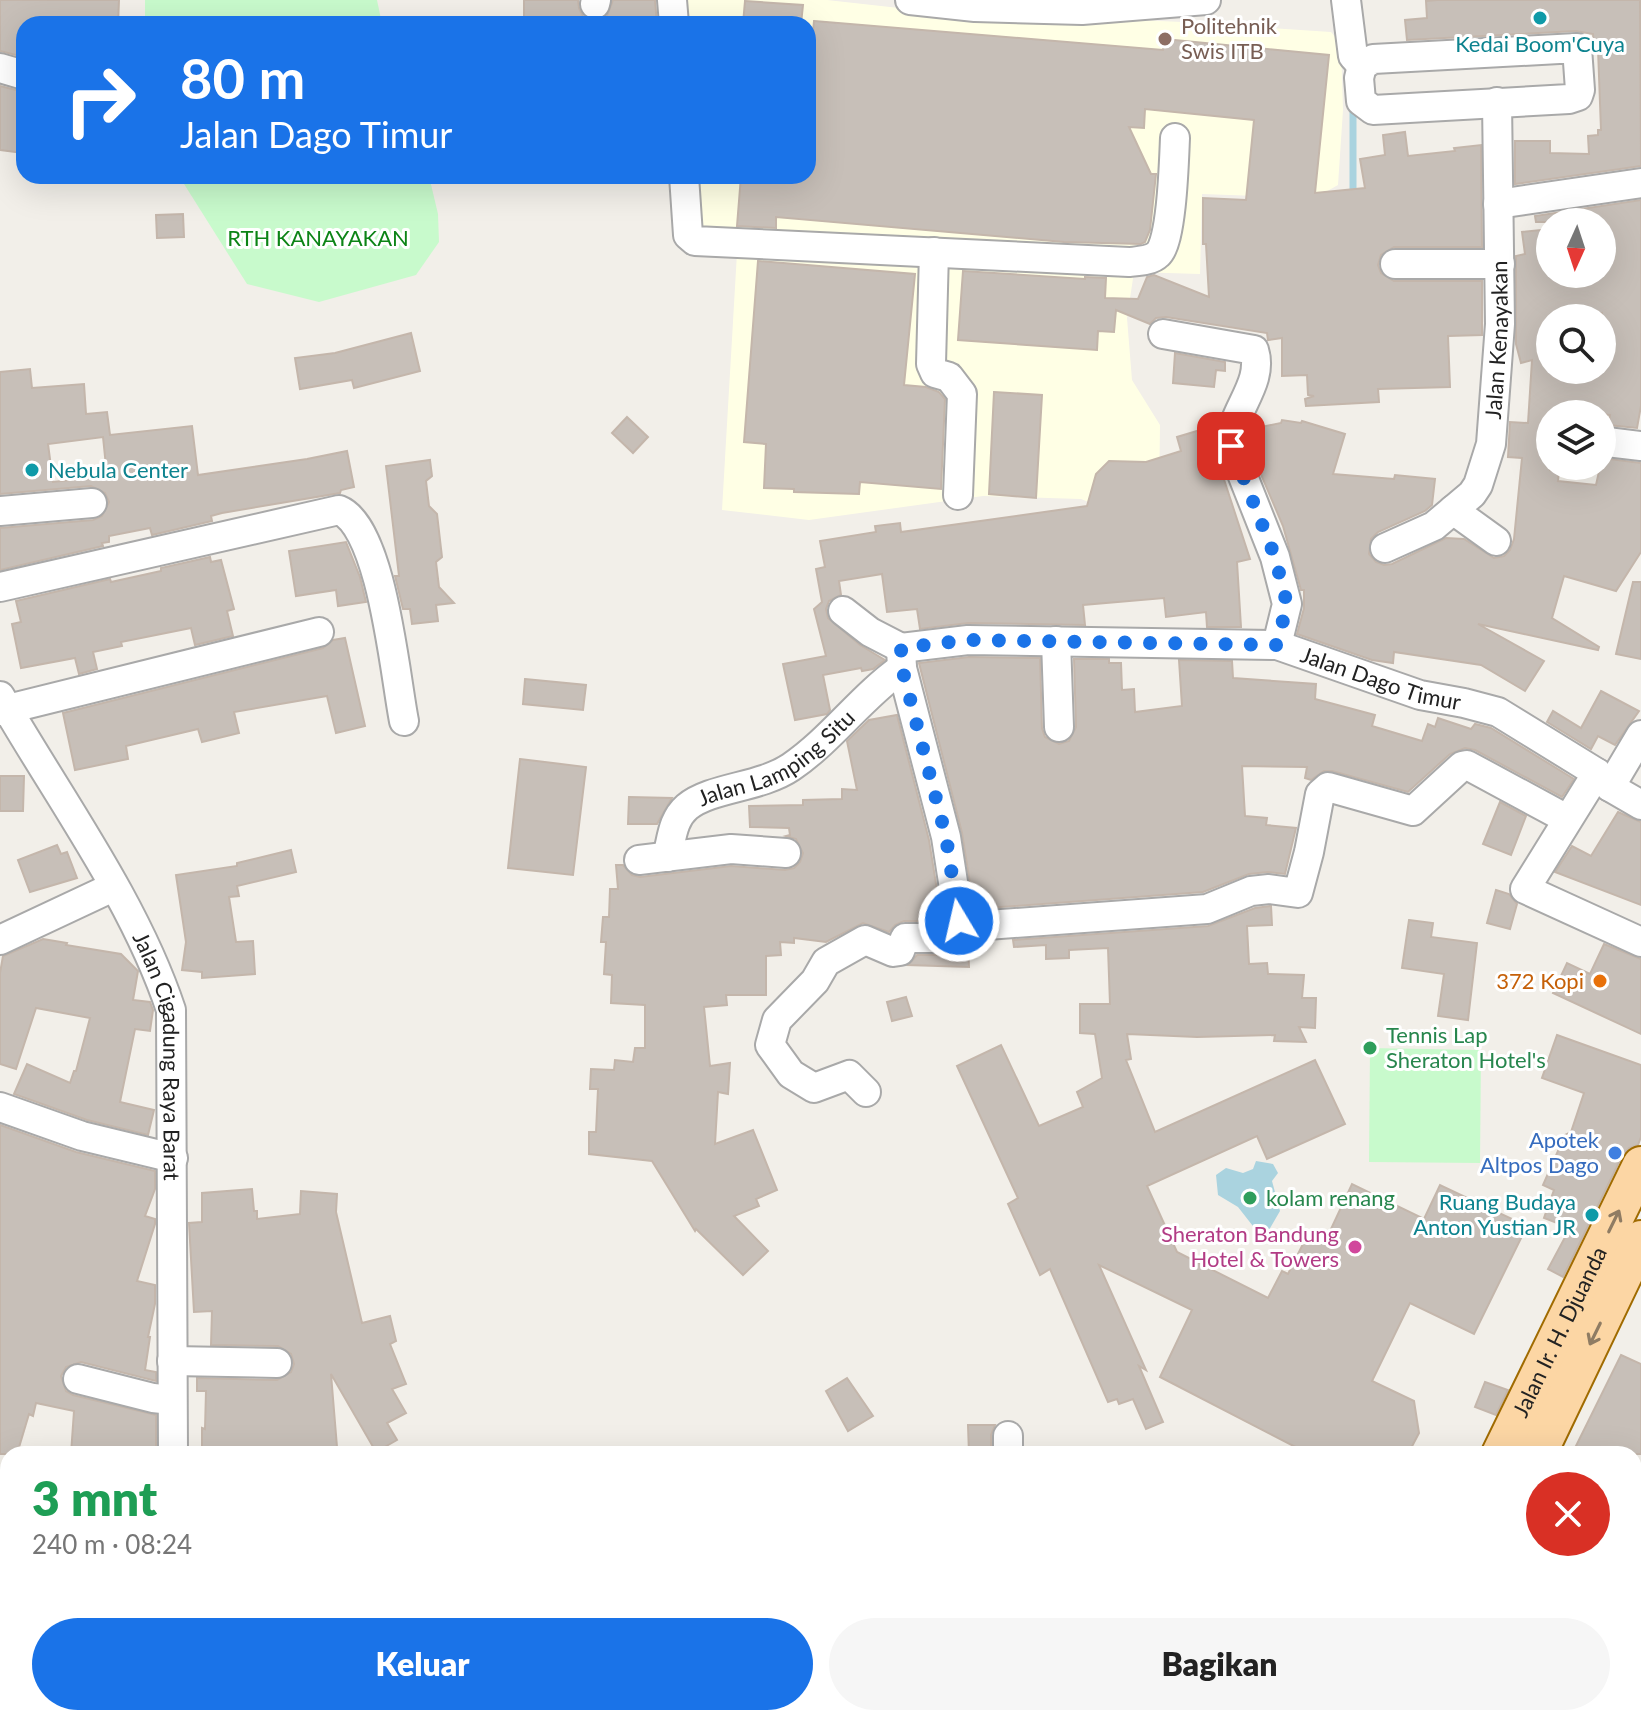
<!DOCTYPE html>
<html lang="id">
<head>
<meta charset="utf-8">
<style>
  :root { --surface:#fff; --page:#f6f6f6; --text:#222; --muted:#767676; --accent:#1a73e8 }
  body { margin:0; font-family:Lato,sans-serif; background:var(--page); color:var(--text); height:100vh; display:flex; flex-direction:column; font-size:30px; white-space:nowrap }
  * { box-sizing:border-box; margin:0 }
  p { font-size:26px; color:var(--muted) }
  .icon { flex:none; width:44px; height:44px; fill:none; stroke:currentColor; stroke-width:2; stroke-linecap:round; stroke-linejoin:round }
  .map { position:relative; flex:1; overflow:hidden }
  .drawer { position:absolute; left:0px; top:1446px; width:1642px; height:280px; display:flex; flex-direction:column; background:var(--surface); border-radius:24px 24px 0 0; box-shadow:0 8px 32px #0002 }
  .drawer>* { flex:none }
  .hud { position:absolute; left:16px; top:16px; width:800px; height:168px; border-radius:24px; box-shadow:0 8px 32px #0002; background:#1a73e8; color:#fff; overflow:hidden }
  .needle { width:52px; rotate:183deg }
  .buttons { position:absolute; left:1536px; top:208px; display:grid; gap:16px }
  .buttons a { display:grid; place-items:center; width:80px; height:80px; border-radius:50%; background:var(--surface); box-shadow:0 8px 32px #0002; font-size:40px }
  .pin { position:absolute; display:grid; place-items:center; width:68px; height:68px; color:#fff; margin:-34px; border-radius:16px; box-shadow:0 4px 12px #0006 }
  .me { position:absolute; width:88px; margin:-44px; rotate:351deg; stroke-linejoin:round; filter:drop-shadow(0 0 6px #0008) }
  .turn { display:flex; align-items:center; gap:28px; height:168px; padding:0 32px; font-size:36px }
  .turn .icon { width:104px; height:104px; stroke-width:2.5 }
  .turn b { display:block; font-size:56px; line-height:68px }
  .round { display:grid; place-items:center; flex:none; width:84px; height:84px; border-radius:42px; background:var(--page) }
  .summary { display:flex; align-items:center; justify-content:space-between; height:136px; padding:0 32px }
  h1 { font-size:48px; font-weight:800; line-height:60px; color:#1e9e55 }
  .cta { display:flex; gap:16px; margin-top:auto; padding:16px 32px }
  .cta a { flex:1; height:92px; border-radius:48px; background:var(--accent); color:#fff; font-size:32px; font-weight:800; line-height:92px; text-align:center }
  .cta a+a { background:var(--page); color:var(--text) }
  .map>svg:first-child { display:block }
  .education { fill:#ffffe5 }
  .park { fill:#c8facc }
  .water { fill:#aad3df }
  .lines { fill:none; stroke-linecap:round; stroke-linejoin:round }
  .stream { stroke:#aad3df; stroke-width:7 }
  .building { fill:#c7bfb8; stroke:#c4b6ab; stroke-width:2; fill-rule:evenodd }
  .minor-casing { stroke:#a9a9a9; stroke-width:32 }
  .major-casing { stroke:#a06b00; stroke-width:40 }
  .minor { stroke:#fff; stroke-width:28 }
  .major { stroke:#fcd6a4; stroke-width:36 }
  .oneway { stroke:#8f7c63 }
  .route { stroke:#1a73e8; stroke-width:14; stroke-dasharray:0 25.2 }
  .culture-dot { fill:#0f9aa8; stroke:#fff; stroke-width:3 }
  .education-dot { fill:#8d6e63; stroke:#fff; stroke-width:3 }
  .food-dot { fill:#e8710a; stroke:#fff; stroke-width:3 }
  .leisure-dot { fill:#2e9e5b; stroke:#fff; stroke-width:3 }
  .shop-dot { fill:#3f7fe0; stroke:#fff; stroke-width:3 }
  .hotel-dot { fill:#d1479c; stroke:#fff; stroke-width:3 }
  .labels { text-anchor:middle; stroke-width:6; stroke-linejoin:round; paint-order:stroke }
  .education-label { font-size:22px; fill:#785e54; stroke:#fff; text-anchor:start }
  .culture-label { font-size:22px; fill:#0d838f; stroke:#fff }
  .park-label { font-size:22px; fill:#0c8416; stroke:#fff }
  .street-label { font-size:22px; fill:#222; stroke:#fff }
  .food-label { font-size:22px; fill:#c56008; stroke:#fff; text-anchor:end }
  .leisure-label { font-size:22px; fill:#27864d; stroke:#fff; text-anchor:start }
  .shop-label { font-size:22px; fill:#366cbe; stroke:#fff; text-anchor:end }
  .hotel-label { font-size:22px; fill:#b23c85; stroke:#fff; text-anchor:end }
</style>
</head>
<body>
<div class="map">
<svg width="1641" height="1726" viewBox="0 0 1641 1726">
  <rect width="100%" height="100%" fill="#f2efe9"/>
  <polygon class="education" points="687,0 827,0 917,10 1182,22 1331,32 1341,44 1343,110 1338,185 1315,198 1202,194 1200,274 1134,272 1127,318 1132,380 1160,425 1159,503 1091,503 1081,499 983,496 809,520 722,510 737,253 701,251 688,176 808,176 808,24 687,24"/>
  <g class="park">
    <polygon points="145,0 377,0 382,24 145,24"/>
    <polygon points="179,176 429,176 438,214 439,242 416,275 319,302 247,284"/>
    <polygon points="1370,1048 1481,1050 1480,1163 1369,1162"/>
  </g>
  <polygon class="water" points="1256,1161 1273,1164 1278,1173 1272,1181 1280,1211 1269,1230 1256,1230 1238,1207 1218,1195 1216,1175 1226,1168 1243,1173 1253,1169"/>
  <g class="lines">
    <polyline class="stream" points="1353,104 1353,196"/>
  </g>
  <g class="building">
    <polygon points="0,0 119,0 118,24 24,24 24,57 0,51"/>
    <polygon points="524,0 578,0 579,8 583,16 592,21 607,16 613,0 655,0 657,24 524,24"/>
    <polygon points="1437,0 1640,0 1641,166 1515,184 1515,141 1550,141 1550,153 1589,154 1588,136 1598,135 1598,130 1601,130 1598,49 1594,49 1593,34 1576,31 1407,40 1405,20 1427,18 1426,1"/>
    <polygon points="745,1 803,5 801,24 743,24"/>
    <polygon points="814,21 1163,50 1165,39 1329,55 1315,193 1365,188 1360,159 1385,155 1383,135 1405,132 1408,156 1455,151 1454,148 1481,145 1482,247 1394,247 1381,255 1378,265 1381,273 1394,281 1482,281 1482,335 1448,336 1450,387 1378,389 1379,402 1306,406 1305,399 1314,396 1308,395 1307,375 1282,376 1282,338 1268,340 1267,333 1166,317 1156,318 1150,324 1116,310 1114,332 1098,331 1097,350 958,340 963,271 1085,279 1085,277 1106,278 1105,298 1138,299 1147,277 1154,275 1209,297 1206,244 1203,244 1203,198 1246,200 1254,120 1145,109 1144,128 1129,127 1151,174 1156,174 1150,230 1145,242 1141,244 1064,242 776,217 776,228 737,226 741,176 808,176 808,88"/>
    <polygon points="0,86 24,92 24,153 0,150"/>
    <path d="M1641 200V406L1637 428 1608 425 1610 415 1553 411 1550 414V470L1559 471 1558 481 1596 485 1602 458 1641 463V552L1616 591 1564 576 1552 618 1599 647 1598 650 1478 624 1544 661 1525 691 1481 665 1394 652 1393 663 1372 660 1297 634 1304 608V590H1301L1283 526 1251 451 1249 438 1251 429 1281 423 1282 420 1301 423 1302 421 1345 434 1333 474 1394 479 1395 475 1435 479 1432 505 1425 511 1378 532 1371 539 1369 554 1376 562 1384 565 1392 564 1446 538 1464 539 1494 558 1504 556 1510 550 1514 539 1522 458 1508 457 1510 422 1528 423 1532 360 1521 363 1516 344V256L1525 254 1522 232 1550 229V274H1602V222H1536L1535 216ZM1602 313V370H1550V318H1574Z"/>
    <polygon points="183,214 184,237 157,238 156,215"/>
    <polygon points="758,261 915,274 904,385 926,387 939,392 945,399 941,489 860,482 859,494 794,492 794,489 764,488 766,444 744,442"/>
    <polygon points="411,333 420,371 354,388 352,380 300,389 295,358 335,353"/>
    <polygon points="1175,353 1225,362 1225,371 1216,370 1214,387 1173,383"/>
    <path d="M30 369 32 388 84 384 86 414 107 412 110 435 192 426 198 475 307 459 347 451 354 487 341 490 340 493 222 513 211 516 212 521 152 535 150 528 109 536V542L102 543 103 546 0 570V528L93 520 102 516 109 502 105 493 91 486 0 494V372ZM103 437 107 476 53 482 48 444Z"/>
    <polygon points="994,392 1042,395 1036,498 989,494"/>
    <polygon points="627,417 648,437 633,453 612,433"/>
    <polygon points="1210,427 1215,452 1250,559 1237,562 1241,627 1207,627 1206,612 1166,617 1164,598 1083,605 1085,625 968,623 920,629 917,609 887,612 882,574 839,581 841,595 829,601 826,609 828,618 860,645 885,660 873,669 862,671 861,668 823,675 830,710 827,714 795,720 783,664 826,656 814,609 822,602 816,569 825,567 820,541 876,532 875,526 900,523 901,532 1087,506 1096,474 1109,461 1146,462 1181,451 1177,437"/>
    <polygon points="430,460 432,476 426,481 429,506 437,514 442,557 436,562 439,587 454,603 436,605 438,621 412,624 410,609 403,609 395,576 399,576 386,466"/>
    <polygon points="346,542 360,577 366,602 338,606 336,590 296,596 289,551"/>
    <polygon points="210,557 211,562 221,560 234,609 227,611 233,636 195,645 191,628 121,642 122,646 93,652 97,669 79,674 75,658 21,668 12,624 21,622 16,601 110,579 111,582 161,571 161,568"/>
    <polygon points="1633,582 1641,582 1641,659 1616,654"/>
    <polygon points="345,638 365,726 336,733 327,696 234,712 239,733 202,742 198,729 126,746 128,759 75,770 63,713 323,648 333,640"/>
    <polygon points="969,657 1040,658 1042,728 1045,737 1059,744 1069,741 1076,727 1074,659 1109,659 1109,663 1121,663 1122,690 1134,689 1135,712 1182,706 1179,660 1232,661 1233,678 1316,684 1315,699 1375,715 1372,726 1422,741 1428,724 1435,727 1438,718 1471,729 1475,724 1491,728 1574,779 1562,797 1475,750 1465,748 1450,754 1408,792 1332,771 1324,771 1311,780 1305,778 1307,767 1242,766 1245,816 1267,818 1266,825 1296,828 1285,874 1268,872 1249,874 1203,892 974,909 962,833 919,663"/>
    <polygon points="525,679 586,685 583,710 523,704"/>
    <polygon points="1601,691 1639,711 1615,745 1598,736 1591,749 1547,722 1553,711 1581,728"/>
    <polygon points="897,715 929,840 942,921 904,921 895,925 889,932 863,923 826,942 794,938 794,943 780,942 781,955 766,956 766,995 726,995 727,1005 704,1007 710,1066 730,1063 728,1094 718,1092 715,1144 753,1130 777,1190 756,1199 759,1206 734,1216 768,1251 743,1275 696,1229 695,1231 652,1161 589,1154 589,1132 596,1132 598,1089 590,1089 591,1069 614,1070 615,1060 633,1062 635,1048 645,1048 645,1005 611,1003 612,975 604,974 606,942 601,942 603,917 609,917 610,889 618,889 616,865 623,865 632,875 640,877 731,866 785,870 794,868 800,862 803,853 796,839 786,836 790,835 789,828 750,827 749,806 803,805 803,800 842,799 842,789 857,790 847,741 869,720"/>
    <polygon points="520,759 586,767 573,875 508,868"/>
    <polygon points="0,776 24,776 23,811 0,811"/>
    <polygon points="629,797 672,798 657,824 628,824"/>
    <polygon points="1500,802 1526,816 1511,855 1483,844"/>
    <polygon points="1618,812 1641,822 1641,905 1555,872 1572,846 1591,856"/>
    <polygon points="57,845 61,854 67,852 77,878 30,892 18,860"/>
    <polygon points="291,850 296,872 237,886 239,896 229,897 236,942 253,941 255,974 202,978 202,972 182,970 186,942 176,875 237,866 237,863"/>
    <polygon points="1496,890 1509,894 1517,904 1510,929 1487,923"/>
    <polygon points="1271,906 1272,925 1247,926 1249,964 1267,963 1268,974 1304,975 1302,998 1316,998 1315,1028 1299,1027 1306,1042 1274,1041 1275,1035 1197,1037 1127,1034 1131,1059 1126,1060 1155,1132 1315,1060 1345,1124 1267,1159 1257,1136 1147,1186 1177,1252 1268,1298 1282,1271 1288,1274 1308,1234 1324,1244 1352,1184 1424,1219 1440,1185 1527,1226 1474,1334 1410,1303 1372,1381 1414,1401 1419,1433 1408,1454 1309,1454 1160,1377 1192,1310 1099,1265 1146,1370 1139,1366 1163,1422 1146,1429 1133,1399 1119,1404 1117,1399 1108,1402 1050,1269 1040,1275 1008,1204 1018,1198 957,1066 1001,1045 1039,1126 1083,1107 1077,1092 1102,1078 1095,1034 1080,1033 1080,1004 1110,1004 1108,948 1069,950 1069,958 1046,959 1046,945 1014,947 1013,940 1208,926 1255,908"/>
    <polygon points="1409,920 1433,923 1431,937 1477,943 1468,1020 1438,1016 1444,974 1402,968"/>
    <polygon points="43,939 67,943 66,945 121,954 138,971 133,1000 150,1002 153,1010 150,1031 135,1029 120,1102 154,1110 148,1135 87,1120 14,1094 27,1064 70,1083 74,1071 76,1071 90,1018 36,1008 16,1069 0,1064 0,973 3,956"/>
    <polygon points="968,944 969,967 908,965 917,955 953,955 960,953"/>
    <polygon points="1604,944 1641,959 1641,1034 1553,993 1567,963 1590,974"/>
    <polygon points="906,997 912,1016 892,1021 887,1002"/>
    <polygon points="1557,1035 1641,1065 1641,1137 1638,1145 1629,1148 1622,1156 1563,1277 1548,1269 1570,1228 1544,1218 1554,1190 1543,1185 1565,1135 1571,1132 1584,1093 1542,1078"/>
    <polygon points="0,1125 76,1152 155,1171 155,1189 145,1216 155,1219 155,1224 137,1281 155,1285 155,1304 148,1337 150,1337 145,1370 156,1372 156,1381 81,1362 66,1367 61,1376 66,1391 73,1395 156,1415 156,1454 71,1454 74,1411 36,1403 33,1416 29,1414 17,1454 0,1454"/>
    <polygon points="252,1189 254,1211 257,1211 257,1219 300,1214 301,1191 337,1194 336,1212 362,1323 390,1316 396,1341 390,1344 406,1384 392,1389 406,1413 387,1423 397,1440 376,1452 331,1374 337,1447 312,1447 312,1454 202,1454 202,1428 205,1429 206,1391 197,1391 197,1378 277,1380 291,1372 294,1364 291,1354 278,1346 211,1345 212,1311 194,1312 189,1223 202,1222 202,1193"/>
    <polygon points="1621,1355 1641,1364 1641,1454 1572,1454"/>
    <polygon points="847,1378 873,1416 848,1431 826,1391"/>
    <polygon points="1485,1382 1508,1390 1496,1415 1475,1407"/>
    <polygon points="968,1425 995,1425 991,1435 991,1454 969,1454"/>
  </g>
  <g class="lines">
    <g class="minor-casing">
      <g id="minor">
        <polyline points="672,0 674,24"/>
        <polyline points="910,0 975,7 1082,10 1206,0"/>
        <polyline points="1346,0 1353,56 1362,66"/>
        <polyline points="595,4 596,0"/>
        <polygon points="1577,48 1580,90 1578,96 1569,99 1373,110 1361,101 1359,78 1362,66 1373,59"/>
        <polyline points="0,68 24,75"/>
        <path d="M684 176 688 235 695 241 1129 262C1138 261 1151 261 1158 254 1172 242 1174 159 1175 138"/>
        <polyline points="1498,204 1641,183"/>
        <polyline points="934,252 931,364 935,373 949,377 962,394 958,495"/>
        <polyline points="1395,264 1500,264"/>
        <path d="M1163 334 1254 350C1265 385 1229 412 1231 446L1275 557 1287 604 1277 645"/>
        <polyline points="1607,442 1641,446"/>
        <polyline points="0,511 92,503"/>
        <path id="s1" d="M1496 541 1453 510 1472 494 1478 485 1491 444 1500 324 1497 102"/>
        <polyline points="1385,548 1434,526 1453,510"/>
        <path d="M0 587 339 510C382 527 395 676 404 721"/>
        <polyline points="843,611 870,632 901,648"/>
        <polyline points="1056,641 1059,727"/>
        <path id="s2" d="M901 648 968 640 1277 645 1420 695 1464 703 1498 712 1597 773 1610 787 1641 805"/>
        <path id="s3" d="M0 696C58 797 134 899 171 1010L173 1454"/>
        <polyline points="0,711 319,632"/>
        <polyline points="1597,773 1525,889 1641,942"/>
        <polyline points="1610,787 1641,735"/>
        <path id="s4" d="M667 857C672 839 672 820 687 807 711 787 760 788 791 767 832 739 861 697 902 668"/>
        <polyline points="639,860 731,849 786,853"/>
        <polyline points="960,927 1207,909 1251,891 1269,889 1298,893 1309,852 1320,794 1328,787 1413,811 1462,766 1467,765 1567,819"/>
        <polyline points="0,940 113,887"/>
        <polyline points="866,1092 849,1075 814,1088 791,1074 770,1045 777,1020 815,981 826,962 865,940 893,952 900,951 905,938 952,938 960,927 946,837 902,668 901,648"/>
        <polyline points="0,1107 82,1136 173,1158"/>
        <polyline points="172,1361 277,1363"/>
        <polyline points="78,1379 153,1398 172,1400"/>
        <polyline points="1008,1436 1008,1454"/>
        <polyline points="1634,1509 1641,1511"/>
        <polyline points="176,1718 176,1726"/>
        <polyline points="1512,1718 1523,1726"/>
        <polyline points="943,1726 949,1718"/>
        <polyline points="1132,1726 1135,1718"/>
      </g>
    </g>
    <g class="major-casing">
      <g id="major">
        <path id="s5" d="M1500 1454 1641 1165"/>
        <polyline points="1538,1454 1641,1239"/>
        <polyline points="1371,1726 1374,1718"/>
        <polyline points="1407,1726 1411,1718"/>
      </g>
    </g>
    <use href="#minor" class="minor"/>
    <use href="#major" class="major"/>
  </g>
  <defs><path id="oneway-shaft" d="M-6 0H5M1.5-3L5.5 0L1.5 3" fill="none" stroke-width="1.6" stroke-linecap="round" stroke-linejoin="round" transform="scale(2)"/></defs>
  <g class="oneway">
    <use href="#oneway-shaft" transform="translate(1614 1221) rotate(-64)"/>
    <use href="#oneway-shaft" transform="translate(1595 1334) rotate(116)"/>
  </g>
  <g class="lines">
    <polyline class="route" points="959,921 946,837 902,668 901,648 968,640 1277,645 1287,604 1275,557 1231,446"/>
  </g>
  <g class="culture-dot">
    <circle cx="1540" cy="18" r="8"/>
    <circle cx="32" cy="470" r="8"/>
    <circle cx="1592" cy="1215" r="8"/>
  </g>
  <circle class="education-dot" cx="1165" cy="39" r="8"/>
  <circle class="food-dot" cx="1600" cy="981" r="8"/>
  <g class="leisure-dot">
    <circle cx="1370" cy="1048" r="8"/>
    <circle cx="1250" cy="1198" r="8"/>
  </g>
  <circle class="shop-dot" cx="1615" cy="1153" r="8"/>
  <circle class="hotel-dot" cx="1355" cy="1247" r="8"/>
  <g class="labels">
    <g class="education-label">
      <text x="1181" y="34">Politehnik<tspan x="1181" dy="25">Swis ITB</tspan></text>
    </g>
    <g class="culture-label">
      <text x="1540" y="52">Kedai Boom'Cuya</text>
      <text x="48" y="478" text-anchor="start">Nebula Center</text>
      <text x="1576" y="1210" text-anchor="end">Ruang Budaya<tspan x="1576" dy="25">Anton Yustian JR</tspan></text>
    </g>
    <g class="park-label">
      <text x="318" y="246">RTH KANAYAKAN</text>
    </g>
    <g class="street-label">
      <text dy="8" stroke="none"><textPath href="#s1" startOffset="236">Jalan Kenayakan</textPath></text>
      <text dy="8" stroke="none"><textPath href="#s2" startOffset="486">Jalan Dago Timur</textPath></text>
      <text dy="8" stroke="none"><textPath href="#s4" startOffset="158">Jalan Lamping Situ</textPath></text>
      <text dy="8" stroke="none"><textPath href="#s3" startOffset="402">Jalan Cigadung Raya Barat</textPath></text>
      <text dy="8" stroke="none"><textPath href="#s5" startOffset="136">Jalan Ir. H. Djuanda</textPath></text>
    </g>
    <g class="food-label">
      <text x="1584" y="989">372 Kopi</text>
    </g>
    <g class="leisure-label">
      <text x="1386" y="1043">Tennis Lap<tspan x="1386" dy="25">Sheraton Hotel's</tspan></text>
      <text x="1266" y="1206">kolam renang</text>
    </g>
    <g class="shop-label">
      <text x="1599" y="1148">Apotek<tspan x="1599" dy="25">Altpos Dago</tspan></text>
    </g>
    <g class="hotel-label">
      <text x="1339" y="1242">Sheraton Bandung<tspan x="1339" dy="25">Hotel &amp; Towers</tspan></text>
    </g>
  </g>
</svg>
<div class="buttons">
<a><svg class="needle" viewBox="-14 -14 28 28"><path d="M0-13l5 13h-10z" fill="#e53935"/><path d="M0 13l5-13h-10z" fill="#767676"/></svg></a>
<a><svg class="icon" aria-label="search" viewBox="0 0 24 24"><circle cx="10" cy="10" r="6"/><path d="M15 15l6 6"/></svg></a>
<a><svg class="icon" aria-label="layers" viewBox="0 0 24 24"><path d="M12 4l9 5-9 5-9-5zM3 14l9 5 9-5"/></svg></a>
</div>
<div class="pin" style="left:1231px;top:446px;background:#d93025"><svg class="icon" aria-label="arrive" viewBox="0 0 24 24"><path d="M6 21V4h12l-3 4 3 4H6"/></svg></div>
<svg class="me" style="left:959px;top:921px" viewBox="-20 -20 40 40"><circle r="17" fill="#1a73e8" stroke="#fff" stroke-width="3"/><path d="M0-11L8 9 0 5-8 9z" fill="#fff"/></svg>
<div class="hud">
<div class="turn"><svg class="icon" aria-label="right" viewBox="0 0 24 24"><path d="M7 20v-9h11M14 6l5 5-5 5"/></svg><div><b>80 m</b>Jalan Dago Timur</div></div>
</div>
<section class="drawer">
<div class="summary"><div><h1>3 mnt</h1><p>240 m · 08:24</p></div><a class="round" style="background:#d93025;color:#fff"><svg class="icon" aria-label="close" viewBox="0 0 24 24"><path d="M6 6l12 12M18 6L6 18"/></svg></a></div>
<div class="cta"><a>Keluar</a><a>Bagikan</a></div>
</section>
</div>
</body>
</html>
